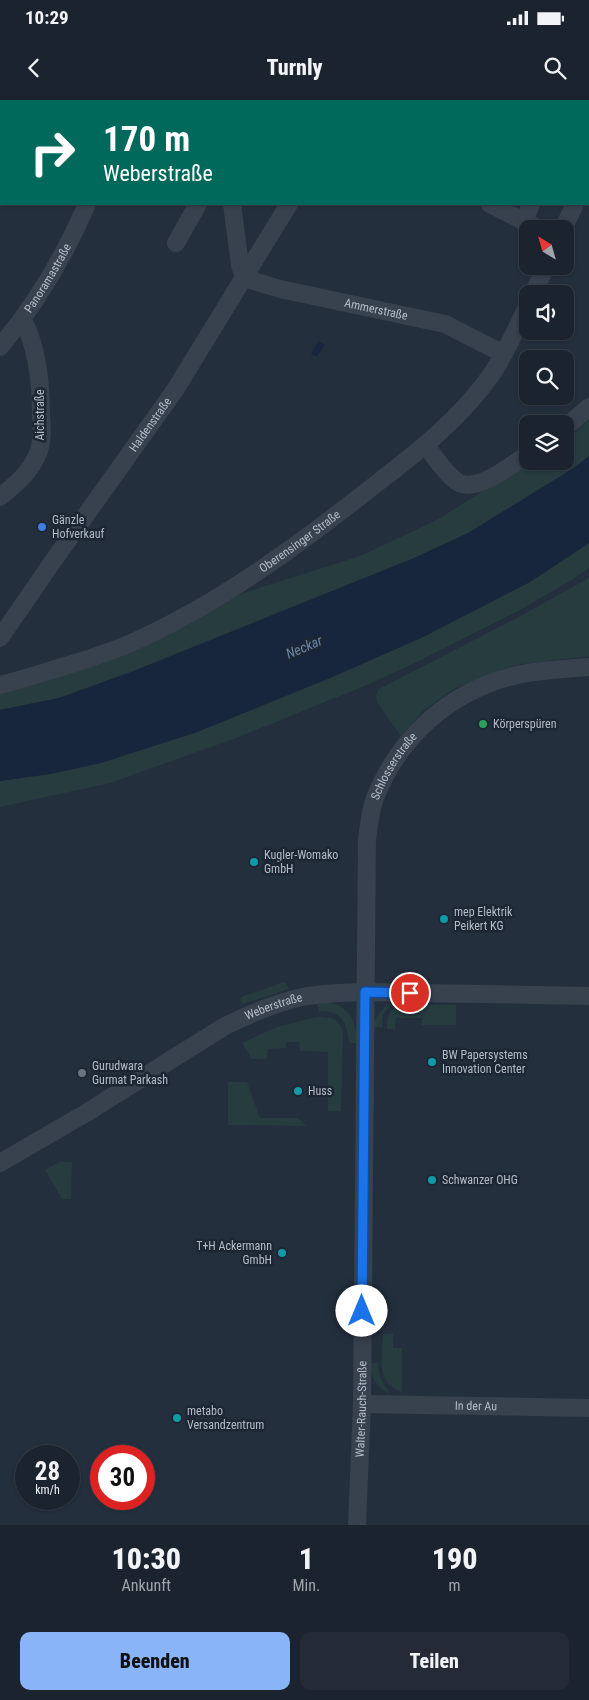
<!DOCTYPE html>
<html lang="de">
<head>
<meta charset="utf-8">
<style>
  :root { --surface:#1b232e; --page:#242b36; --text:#f1f3f6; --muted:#a0a4aa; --line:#39404a; --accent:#8ab4f8 }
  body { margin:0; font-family:"Roboto Condensed",sans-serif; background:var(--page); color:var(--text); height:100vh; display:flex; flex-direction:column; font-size:19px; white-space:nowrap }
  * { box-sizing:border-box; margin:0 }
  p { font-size:16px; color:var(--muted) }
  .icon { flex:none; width:28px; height:28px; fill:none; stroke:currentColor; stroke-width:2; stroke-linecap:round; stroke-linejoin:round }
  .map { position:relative; height:1425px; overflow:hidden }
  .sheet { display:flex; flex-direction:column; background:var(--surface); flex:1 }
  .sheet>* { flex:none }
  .hud { position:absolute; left:0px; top:0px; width:590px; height:105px; box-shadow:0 1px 4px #0004,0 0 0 1px var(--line); background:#00695c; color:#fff; overflow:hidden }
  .needle { width:32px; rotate:323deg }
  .tools { position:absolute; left:519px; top:120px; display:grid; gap:10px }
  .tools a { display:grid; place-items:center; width:55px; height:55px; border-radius:10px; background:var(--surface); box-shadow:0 1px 4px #0004,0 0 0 1px var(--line); font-size:25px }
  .speed { position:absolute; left:15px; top:1345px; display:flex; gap:10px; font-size:25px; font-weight:700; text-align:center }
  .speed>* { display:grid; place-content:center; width:65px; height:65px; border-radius:50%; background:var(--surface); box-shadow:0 1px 4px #0004,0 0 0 1px var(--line); line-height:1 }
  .speed small { font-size:12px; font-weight:400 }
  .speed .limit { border:8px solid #d22; background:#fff; color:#111 }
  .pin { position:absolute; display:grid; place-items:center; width:42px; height:42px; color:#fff; margin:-21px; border:2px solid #fff; border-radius:50%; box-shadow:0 1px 5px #0007 }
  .me { position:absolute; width:55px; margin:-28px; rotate:0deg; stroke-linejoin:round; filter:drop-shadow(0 0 4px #0008) }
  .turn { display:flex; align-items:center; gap:18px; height:105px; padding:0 20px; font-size:22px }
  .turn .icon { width:65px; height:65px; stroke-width:2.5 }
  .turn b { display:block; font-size:35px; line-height:42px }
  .eta { display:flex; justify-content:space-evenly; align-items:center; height:85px; text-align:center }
  .eta b { font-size:30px; font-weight:800; line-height:35px }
  .cta { display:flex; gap:10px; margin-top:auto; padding:10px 20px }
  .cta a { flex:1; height:58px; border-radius:10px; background:var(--accent); color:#111; font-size:20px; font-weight:800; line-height:58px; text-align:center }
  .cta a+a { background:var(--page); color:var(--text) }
  .status { display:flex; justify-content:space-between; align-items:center; height:35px; padding:0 25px; background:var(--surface); direction:ltr }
  .status svg { height:14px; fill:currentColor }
  header { display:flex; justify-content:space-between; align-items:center; height:65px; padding:0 20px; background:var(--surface); font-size:22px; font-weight:800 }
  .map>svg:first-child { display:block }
  .green { fill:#263c3f }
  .water { fill:#17263c }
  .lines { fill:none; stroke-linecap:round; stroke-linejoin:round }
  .minor { stroke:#38414e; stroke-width:18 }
  .route-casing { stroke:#114b97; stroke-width:12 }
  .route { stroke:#1a73e8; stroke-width:9 }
  .shop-dot { fill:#3f7fe0; stroke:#1d2633; stroke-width:2 }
  .leisure-dot { fill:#2e9e5b; stroke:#1d2633; stroke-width:2 }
  .culture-dot { fill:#0f9aa8; stroke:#1d2633; stroke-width:2 }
  .worship-dot { fill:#6b7280; stroke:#1d2633; stroke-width:2 }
  .labels { text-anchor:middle; stroke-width:5; stroke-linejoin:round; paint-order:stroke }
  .street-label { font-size:12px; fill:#b4bcc9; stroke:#1d2633 }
  .poi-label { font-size:12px; fill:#b4bcc9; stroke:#1d2633; text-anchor:start }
  .water-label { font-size:14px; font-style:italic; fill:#6d86a8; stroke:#1d2633 }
</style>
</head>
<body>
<div class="status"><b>10:29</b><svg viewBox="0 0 49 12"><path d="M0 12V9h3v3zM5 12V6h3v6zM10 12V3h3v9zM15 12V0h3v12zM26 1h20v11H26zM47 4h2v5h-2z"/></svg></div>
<header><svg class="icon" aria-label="back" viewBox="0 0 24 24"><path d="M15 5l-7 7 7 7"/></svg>Turnly<svg class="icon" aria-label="search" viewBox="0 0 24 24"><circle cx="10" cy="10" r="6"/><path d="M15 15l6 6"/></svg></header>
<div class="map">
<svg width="589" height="1425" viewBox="0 0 589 1425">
  <rect width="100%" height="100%" fill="#242f3e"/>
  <g class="green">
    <polygon points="589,319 589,356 574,368 468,433 412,459 131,572 59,598 0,610 0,594 61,576 237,495 360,456 437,420 530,361 565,361 565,339 576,332"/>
    <polygon points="589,443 589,468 570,481 520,510 419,561 367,585 236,638 110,683 0,707 0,681 50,674 101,663 197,632 330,578 423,537 530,482"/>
    <polygon points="589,478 589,556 515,565 455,588 423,611 401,636 377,602 376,595 379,589 513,520"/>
    <polygon points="284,882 287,884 289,889 243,904 240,900 241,897"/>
    <path d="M317 902C346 901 356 916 358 943H349C347 924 342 909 319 912Z"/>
    <path d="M389 904 390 905 383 915 382 927H372C376 917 380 910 389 904Z"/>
    <path d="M403 904 456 905V925H422V918H396L395 929H387C387 916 389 908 403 904Z"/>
    <path d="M317 917C330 917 339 918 343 932L341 1011H328V952L300 951 299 942H286V948L268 949 267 959H252L242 943 277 927Z"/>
    <polygon points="228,982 247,982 260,1018 298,1018 306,1026 228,1025"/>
    <polygon points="59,1062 72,1062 71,1099 62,1099 45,1070"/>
    <path d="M383 1234H393V1248H402V1292C375 1283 382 1257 383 1234Z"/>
    <path d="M369 1263H378C379 1281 383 1280 390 1294 376 1287 371 1278 369 1263Z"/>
  </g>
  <g class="water">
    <polygon points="318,241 325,245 317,257 311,254"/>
    <polygon points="589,356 589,443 530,482 423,537 330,578 197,632 101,663 50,674 0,681 0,610 59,598 131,572 412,459 468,433 574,368"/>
  </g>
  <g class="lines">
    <g class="minor">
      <polyline points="115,0 115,1"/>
      <polyline points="204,0 204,1"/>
      <polyline points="135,1 136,0"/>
      <polyline points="267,1 267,0"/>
      <polyline points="351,1 352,0"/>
      <polyline points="566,1 566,0"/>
      <polyline points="589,75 589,74"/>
      <path id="s1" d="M232 104 240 165 244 178 280 189 445 224 504 254"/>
      <polyline points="490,104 539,129"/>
      <polyline points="524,122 531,104"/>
      <polyline points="563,129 575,104"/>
      <polyline points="176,143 198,104"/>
      <polyline points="533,194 546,166"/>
      <path id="s2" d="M0 247C36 204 65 155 87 104"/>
      <polyline points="565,328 589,307"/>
      <path d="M426 346C435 357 444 372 456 381 475 395 511 365 528 354"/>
      <path d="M0 397C15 385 31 372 38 353 43 341 42 328 41 315 41 283 38 249 23 220"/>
      <path id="s3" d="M0 538 51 464 175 290 289 104"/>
      <path id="s4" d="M0 585C21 580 41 573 62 567 88 559 115 551 140 539 222 501 297 446 367 391 412 356 458 322 491 275 506 253 516 229 528 205"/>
      <path id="s5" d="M0 1063 86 1013 225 926C249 914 276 903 302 897 323 893 344 893 365 892L589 896"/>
      <path id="s6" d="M362 1304 589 1308"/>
      <path id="s7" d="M357 1425 362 1304 367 739C369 726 370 711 375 698 399 637 449 592 513 576 535 570 566 569 589 567"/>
    </g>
  </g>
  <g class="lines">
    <g class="route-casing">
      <polyline id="route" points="362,1211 365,892 410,893"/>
    </g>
    <use href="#route" class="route"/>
  </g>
  <circle class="shop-dot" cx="42" cy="427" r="5"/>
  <circle class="leisure-dot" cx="483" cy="624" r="5"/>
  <g class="culture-dot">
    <circle cx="254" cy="762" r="5"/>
    <circle cx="444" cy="819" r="5"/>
    <circle cx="432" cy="962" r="5"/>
    <circle cx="298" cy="991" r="5"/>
    <circle cx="432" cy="1080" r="5"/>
    <circle cx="282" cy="1153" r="5"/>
    <circle cx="177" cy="1318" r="5"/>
  </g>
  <circle class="worship-dot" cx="82" cy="973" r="5"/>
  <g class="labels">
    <g class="street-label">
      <text dy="4" stroke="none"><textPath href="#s2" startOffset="84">Panoramastraße</textPath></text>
      <text dy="4" stroke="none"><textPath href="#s1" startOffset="211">Ammerstraße</textPath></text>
      <text transform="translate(40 315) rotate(-90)" y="4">Aichstraße</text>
      <text dy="4" stroke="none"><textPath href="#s3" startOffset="261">Haldenstraße</textPath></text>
      <text dy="4" stroke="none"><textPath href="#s4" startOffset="335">Oberensinger Straße</textPath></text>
      <text dy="4" stroke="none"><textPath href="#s7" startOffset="765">Schlosserstraße</textPath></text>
      <text dy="4" stroke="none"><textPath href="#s5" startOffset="316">Weberstraße</textPath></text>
      <text dy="4" stroke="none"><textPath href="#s6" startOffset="114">In der Au</textPath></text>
      <text dy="4" stroke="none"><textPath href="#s7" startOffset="116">Walter-Rauch-Straße</textPath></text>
    </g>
    <g class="poi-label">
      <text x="52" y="424">Gänzle<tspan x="52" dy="14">Hofverkauf</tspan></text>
      <text x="493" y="628">Körperspüren</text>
      <text x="264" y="759">Kugler-Womako<tspan x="264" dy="14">GmbH</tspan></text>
      <text x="454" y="816">mep Elektrik<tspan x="454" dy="14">Peikert KG</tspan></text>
      <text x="442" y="959">BW Papersystems<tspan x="442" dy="14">Innovation Center</tspan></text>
      <text x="92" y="970">Gurudwara<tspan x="92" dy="14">Gurmat Parkash</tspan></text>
      <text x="308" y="995">Huss</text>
      <text x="442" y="1084">Schwanzer OHG</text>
      <text x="272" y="1150" text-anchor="end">T+H Ackermann<tspan x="272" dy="14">GmbH</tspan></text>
      <text x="187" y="1315">metabo<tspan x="187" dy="14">Versandzentrum</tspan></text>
    </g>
    <g class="water-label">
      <text transform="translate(304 547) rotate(-23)" y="5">Neckar</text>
    </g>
  </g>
</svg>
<div class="tools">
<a><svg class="needle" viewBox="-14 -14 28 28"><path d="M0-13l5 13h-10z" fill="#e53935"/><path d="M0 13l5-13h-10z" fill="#a0a4aa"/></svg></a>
<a><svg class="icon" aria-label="sound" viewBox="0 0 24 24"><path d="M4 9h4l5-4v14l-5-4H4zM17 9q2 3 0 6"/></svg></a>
<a><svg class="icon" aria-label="search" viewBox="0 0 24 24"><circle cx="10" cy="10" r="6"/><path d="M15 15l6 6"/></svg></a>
<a><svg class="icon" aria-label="layers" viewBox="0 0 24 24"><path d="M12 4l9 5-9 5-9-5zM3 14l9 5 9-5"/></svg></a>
</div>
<div class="speed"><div>28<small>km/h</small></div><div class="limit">30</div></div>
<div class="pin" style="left:410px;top:893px;background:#d93025"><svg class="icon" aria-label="arrive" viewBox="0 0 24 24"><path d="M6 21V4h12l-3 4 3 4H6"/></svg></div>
<svg class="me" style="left:362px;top:1211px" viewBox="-20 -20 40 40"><circle r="19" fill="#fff"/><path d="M0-13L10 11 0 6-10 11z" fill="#1a73e8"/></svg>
<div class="hud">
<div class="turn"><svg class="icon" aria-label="right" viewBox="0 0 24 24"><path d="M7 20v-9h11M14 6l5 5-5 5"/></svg><div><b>170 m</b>Weberstraße</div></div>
</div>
</div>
<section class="sheet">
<div class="eta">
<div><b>10:30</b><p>Ankunft</p></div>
<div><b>1</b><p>Min.</p></div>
<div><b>190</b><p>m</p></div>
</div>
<div class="cta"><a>Beenden</a><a>Teilen</a></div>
</section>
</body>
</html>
